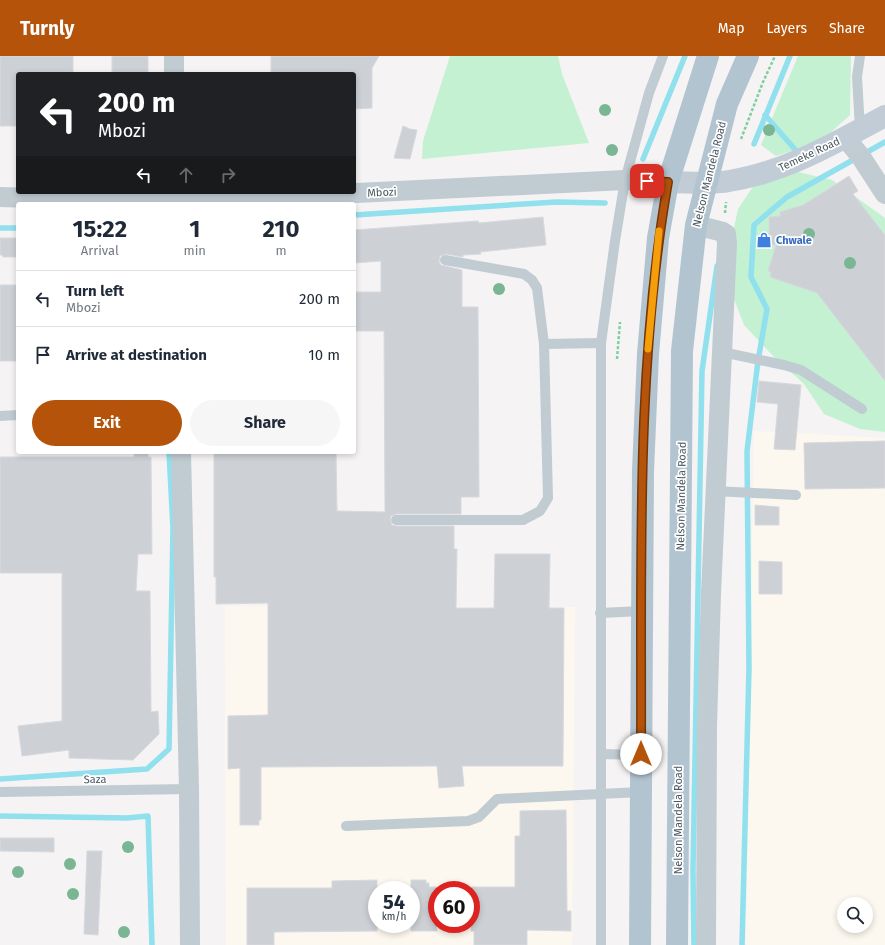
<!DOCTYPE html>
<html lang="en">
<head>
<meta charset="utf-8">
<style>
  :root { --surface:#fff; --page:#f6f6f7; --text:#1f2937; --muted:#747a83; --line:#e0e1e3; --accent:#b45309 }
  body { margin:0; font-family:"Fira Sans",sans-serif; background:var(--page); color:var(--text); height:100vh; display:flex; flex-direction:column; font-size:15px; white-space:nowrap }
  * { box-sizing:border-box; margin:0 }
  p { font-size:13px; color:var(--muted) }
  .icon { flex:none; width:22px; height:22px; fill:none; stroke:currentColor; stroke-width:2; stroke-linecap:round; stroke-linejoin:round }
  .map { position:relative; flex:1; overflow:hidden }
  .sheet { position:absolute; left:16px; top:146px; width:340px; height:252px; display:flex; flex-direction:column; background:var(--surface); border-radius:4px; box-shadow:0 2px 6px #0003 }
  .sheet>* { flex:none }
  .top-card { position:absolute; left:16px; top:16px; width:340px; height:122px; border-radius:4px; box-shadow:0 2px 6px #0003; background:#202124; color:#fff; overflow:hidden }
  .fabs { position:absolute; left:837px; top:841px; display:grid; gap:8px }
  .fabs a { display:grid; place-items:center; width:36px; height:36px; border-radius:50%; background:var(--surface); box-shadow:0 2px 6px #0003; font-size:20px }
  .speed { position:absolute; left:368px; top:825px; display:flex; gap:8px; font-size:20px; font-weight:700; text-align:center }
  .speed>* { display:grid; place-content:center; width:52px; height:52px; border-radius:50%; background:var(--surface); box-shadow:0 2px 6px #0003; line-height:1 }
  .speed small { font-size:10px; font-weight:400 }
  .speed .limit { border:6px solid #d22; background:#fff; color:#111 }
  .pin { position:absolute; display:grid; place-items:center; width:34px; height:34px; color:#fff; margin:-17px; border-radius:8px; box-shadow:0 2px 6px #0006 }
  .me { position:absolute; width:44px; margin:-22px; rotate:0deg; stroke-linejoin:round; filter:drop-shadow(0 0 3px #0008) }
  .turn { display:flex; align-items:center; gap:14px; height:84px; padding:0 16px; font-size:18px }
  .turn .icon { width:52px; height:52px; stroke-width:2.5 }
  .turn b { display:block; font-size:28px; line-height:34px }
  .lanes { display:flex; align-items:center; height:38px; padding:0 16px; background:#0003; justify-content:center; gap:20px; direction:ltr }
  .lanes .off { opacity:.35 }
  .eta { display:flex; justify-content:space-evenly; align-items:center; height:68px; text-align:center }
  .eta b { font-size:24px; font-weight:700; line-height:28px }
  .action { display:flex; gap:8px; margin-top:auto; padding:8px 16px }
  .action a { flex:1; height:46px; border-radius:24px; background:var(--accent); color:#fff; font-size:16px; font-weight:700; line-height:46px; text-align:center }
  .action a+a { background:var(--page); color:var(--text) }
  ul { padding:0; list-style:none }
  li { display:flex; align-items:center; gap:12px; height:56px; padding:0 16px; border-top:1px solid var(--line) }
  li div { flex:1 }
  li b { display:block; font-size:15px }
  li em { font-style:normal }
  header { display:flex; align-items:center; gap:24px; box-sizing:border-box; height:56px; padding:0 20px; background:var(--accent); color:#fff }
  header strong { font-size:19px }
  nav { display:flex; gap:22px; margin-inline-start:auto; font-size:14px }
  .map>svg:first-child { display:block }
  .commercial { fill:#fdf8ef; fill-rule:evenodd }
  .green { fill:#c3f1d2 }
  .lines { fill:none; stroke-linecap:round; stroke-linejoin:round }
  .stream { stroke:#91e0ed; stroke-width:5.5 }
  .building { fill:#cdd0d5; stroke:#d7d9de }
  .path { stroke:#7bcfa0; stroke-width:2.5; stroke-dasharray:3 2; stroke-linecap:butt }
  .lane { stroke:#c1cbd2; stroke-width:10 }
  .street { stroke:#c1cbd2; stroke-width:20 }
  .secondary { stroke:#c1ccd6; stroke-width:22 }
  .primary { stroke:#b3c4d1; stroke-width:22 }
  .tree { fill:#7bb694 }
  .route-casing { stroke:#753606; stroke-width:10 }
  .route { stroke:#b45309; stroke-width:7 }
  .slow { stroke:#f59e0b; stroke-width:7 }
  .labels { text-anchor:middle; stroke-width:3.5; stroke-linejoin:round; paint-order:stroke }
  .street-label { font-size:11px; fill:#4a5861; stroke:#fff }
  .shop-label { font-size:11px; font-weight:bold; fill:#366cbe; stroke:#fff; text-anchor:start }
</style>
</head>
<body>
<header>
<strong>Turnly</strong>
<nav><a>Map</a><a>Layers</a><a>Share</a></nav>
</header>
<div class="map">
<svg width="885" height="889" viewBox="0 0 885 889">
  <rect width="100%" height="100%" fill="#f5f3f3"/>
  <g class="commercial">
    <path d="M754 375 885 382V889H746ZM844 848H866V870H844Z"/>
    <path d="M225 550 575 551 572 889H226ZM377 834H411V868H377ZM437 834H471V868H437Z"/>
  </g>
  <g class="green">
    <polygon points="450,0 558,0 562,18 589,87 422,103 423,85"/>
    <polygon points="798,0 851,0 850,59 820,86 776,100 761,89"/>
    <polygon points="776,115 798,116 832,124 885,162 885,376 860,373 824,358 804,328 774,301 744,269 729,230 729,195 738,153 756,126"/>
  </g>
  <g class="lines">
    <g class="stream">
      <polyline points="765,59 799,98"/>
      <polyline points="754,88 790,0"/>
      <polyline points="643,103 685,0"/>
      <polyline points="354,159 556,146 605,147"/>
      <polyline points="0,172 18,172"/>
      <polyline points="0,723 147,713 169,693 173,472 169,396"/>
      <polyline points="0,760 127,762 148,760 152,889"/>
      <polyline points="694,889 693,814 702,315 717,210"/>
      <polyline points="742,889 749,612 747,395 758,305 767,253 751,221 754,169 787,141 885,86"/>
    </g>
  </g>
  <g class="building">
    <polygon points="0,0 73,0 73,16 18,18 18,70 0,70"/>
    <rect x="112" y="0" width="36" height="18"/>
    <polygon points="271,0 379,0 372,12 372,52 354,53 354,18 271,18"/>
    <polygon points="403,70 410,73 417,74 410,103 394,102"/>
    <polygon points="849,120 858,135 853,138 885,179 885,325 817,237 770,221 771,216 768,215 776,189 769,188 769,161 780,160 780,156 803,149"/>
    <polygon points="543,161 546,189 480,196 481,198 463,199 463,201 446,198 440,200 439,206 441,209 462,214 462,251 478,251 479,441 461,441 461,458 396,458 391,460 390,464 392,469 396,470 454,470 454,493 457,493 456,552 494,552 495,498 550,498 549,552 564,552 563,710 462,710 464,730 439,732 437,710 261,711 261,764 259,764 259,769 240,769 240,712 228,713 228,660 268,659 268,547 216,548 216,521 214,521 214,396 336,396 337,455 385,456 384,275 354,275 354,236 381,236 381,205 354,207 354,174 478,165 479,167"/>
    <polygon points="0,182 18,182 18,201 3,201 2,199 0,199"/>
    <rect x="0" y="229" width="18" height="76"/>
    <polygon points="759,325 801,329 795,394 774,393 778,348 757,346"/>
    <polygon points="885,385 885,432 805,433 804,387"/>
    <polygon points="134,396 148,396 148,401 151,401 152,498 138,498 136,535 150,535 151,656 158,655 159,678 133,704 69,702 69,694 22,700 18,670 62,665 62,517 0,517 0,401 134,401"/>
    <polygon points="755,449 779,451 779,469 755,469"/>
    <polygon points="759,505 782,506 782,538 759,538"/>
    <polygon points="566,754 567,855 571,855 571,875 527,874 527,889 474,889 474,875 471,875 471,831 515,831 515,780 520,780 520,755"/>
    <polygon points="0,782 54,782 54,796 0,795"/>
    <polygon points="87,795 102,795 98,879 84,878"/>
    <polygon points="377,824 377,875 274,876 274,889 247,889 247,832 332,832 332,825"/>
    <polygon points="411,824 426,824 426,827 429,827 429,831 437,831 437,875 411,875"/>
  </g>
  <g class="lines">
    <g class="path">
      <polyline points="741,83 763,26 775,0"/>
      <polyline points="725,157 726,146"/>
      <polyline points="617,303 620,266"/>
    </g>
    <g class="lane">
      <polyline points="860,0 857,21 860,73"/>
      <polyline points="445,204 524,218 532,224 537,232 544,288"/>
      <polyline points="722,296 784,309 801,314 862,353"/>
      <polyline points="0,360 18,359"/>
      <polyline points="714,435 796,439"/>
      <polyline points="396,464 523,464 540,455 548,442 544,288 601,287"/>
      <polyline points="600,557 642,555"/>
      <polyline points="601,698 641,699"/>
      <polyline points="0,736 189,733"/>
      <polyline points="346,770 468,765 479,761 497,743 641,736"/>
      <polyline points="601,889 601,287 615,185 625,124 649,37 663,0"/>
    </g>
    <g class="street">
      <polyline points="174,0 174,18"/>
      <polyline points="845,81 861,101 885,138"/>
      <polyline points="0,141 174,146 625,124 668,126"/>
      <polyline points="696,169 723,176 726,178 727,187 711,537 707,670 706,889"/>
      <polyline points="181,396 189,733 190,889"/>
    </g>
    <path class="secondary" d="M668 126C688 126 709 129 729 125 786 116 835 87 885 60"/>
    <g class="primary">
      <polyline points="640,889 643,415 648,298 658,182 668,126 708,0"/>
      <polyline points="677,889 682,295 696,169 727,48 748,0"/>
    </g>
  </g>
  <g class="tree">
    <circle cx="605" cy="54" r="6"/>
    <circle cx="769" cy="74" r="6"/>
    <circle cx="612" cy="94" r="6"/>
    <circle cx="809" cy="178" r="6"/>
    <circle cx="850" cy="207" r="6"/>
    <circle cx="499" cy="233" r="6"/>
    <circle cx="128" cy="791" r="6"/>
    <circle cx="70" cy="808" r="6"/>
    <circle cx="18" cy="816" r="6"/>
    <circle cx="73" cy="838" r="6"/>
    <circle cx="124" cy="876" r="6"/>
  </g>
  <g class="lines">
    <g class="route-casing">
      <path id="route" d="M641 698C642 508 635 314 668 126L647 125"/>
    </g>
    <use href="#route" class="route"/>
    <polyline class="slow" points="648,293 659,175"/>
  </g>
  <defs>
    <g id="shop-bare" transform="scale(1.2)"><path d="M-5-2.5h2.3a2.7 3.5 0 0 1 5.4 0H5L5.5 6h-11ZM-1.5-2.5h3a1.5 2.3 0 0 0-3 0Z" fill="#3f7fe0" stroke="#fff" stroke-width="2.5" paint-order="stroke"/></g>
  </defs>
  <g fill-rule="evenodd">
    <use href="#shop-bare" x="764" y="184"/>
  </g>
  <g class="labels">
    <g class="street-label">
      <text transform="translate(809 98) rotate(-25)" y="4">Temeke Road</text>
      <text transform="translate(709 118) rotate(-76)" y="4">Nelson Mandela Road</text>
      <text transform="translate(382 136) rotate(-3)" y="4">Mbozi</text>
      <text transform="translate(681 440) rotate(-89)" y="4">Nelson Mandela Road</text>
      <text transform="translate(95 723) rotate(-1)" y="4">Saza</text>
      <text transform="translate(678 764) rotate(-90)" y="4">Nelson Mandela Road</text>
    </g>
    <g class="shop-label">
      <text x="776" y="188">Chwale</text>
    </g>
  </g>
</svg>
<div class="fabs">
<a><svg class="icon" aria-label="search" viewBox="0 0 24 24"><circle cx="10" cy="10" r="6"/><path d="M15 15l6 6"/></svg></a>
</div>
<div class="speed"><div>54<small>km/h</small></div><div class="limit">60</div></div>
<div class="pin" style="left:647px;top:125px;background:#d93025"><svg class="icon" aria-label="arrive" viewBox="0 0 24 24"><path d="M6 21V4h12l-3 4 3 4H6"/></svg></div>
<svg class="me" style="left:641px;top:698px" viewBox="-20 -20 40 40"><circle r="19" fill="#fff"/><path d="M0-13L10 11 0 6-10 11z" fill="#b45309"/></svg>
<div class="top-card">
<div class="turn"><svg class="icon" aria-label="left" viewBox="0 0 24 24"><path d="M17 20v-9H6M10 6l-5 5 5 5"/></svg><div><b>200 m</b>Mbozi</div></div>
<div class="lanes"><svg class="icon" aria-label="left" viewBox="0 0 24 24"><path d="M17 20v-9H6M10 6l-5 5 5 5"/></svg><svg class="icon off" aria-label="ahead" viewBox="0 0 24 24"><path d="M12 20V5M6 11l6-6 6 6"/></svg><svg class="icon off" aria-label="right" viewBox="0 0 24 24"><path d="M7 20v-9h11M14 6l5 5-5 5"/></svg></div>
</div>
<section class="sheet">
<div class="eta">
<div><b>15:22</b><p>Arrival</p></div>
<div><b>1</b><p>min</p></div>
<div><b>210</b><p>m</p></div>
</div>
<ul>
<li><svg class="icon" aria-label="left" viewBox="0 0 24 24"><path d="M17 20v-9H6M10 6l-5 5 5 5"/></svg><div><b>Turn left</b><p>Mbozi</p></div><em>200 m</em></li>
<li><svg class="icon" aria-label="arrive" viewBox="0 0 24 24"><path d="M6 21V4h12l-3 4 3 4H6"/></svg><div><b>Arrive at destination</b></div><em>10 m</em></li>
</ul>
<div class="action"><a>Exit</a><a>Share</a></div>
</section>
</div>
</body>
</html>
